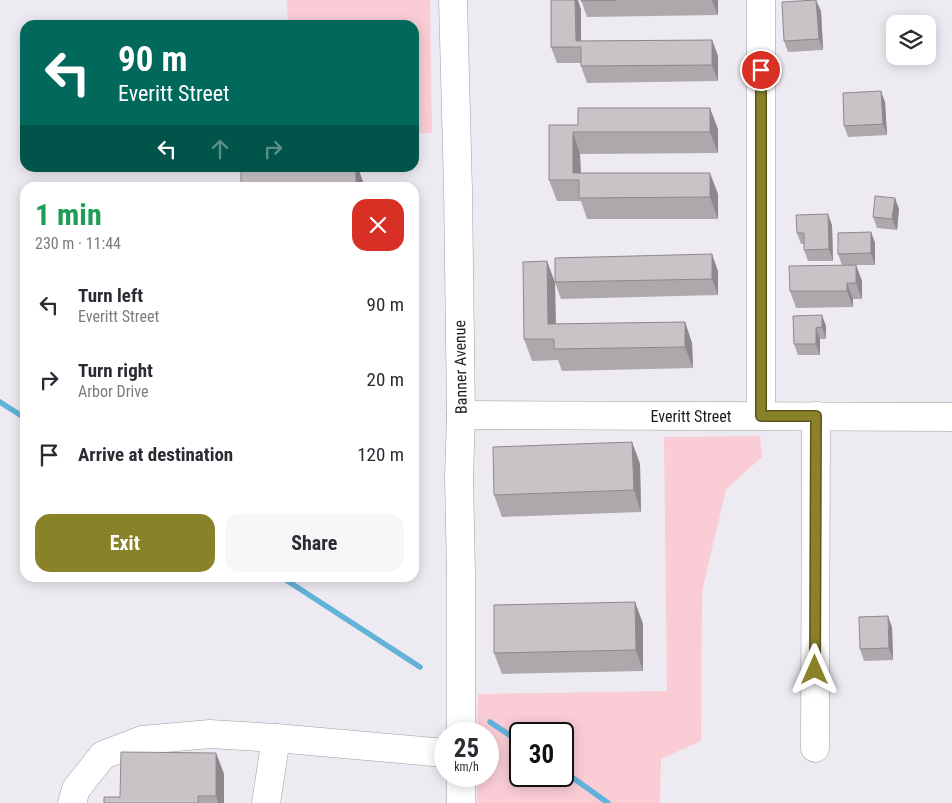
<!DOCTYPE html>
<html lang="en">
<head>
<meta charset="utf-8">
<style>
  :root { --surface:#fff; --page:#f7f7f7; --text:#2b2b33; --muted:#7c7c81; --accent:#8a8229 }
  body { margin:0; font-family:"Roboto Condensed",sans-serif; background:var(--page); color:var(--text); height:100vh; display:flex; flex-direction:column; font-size:19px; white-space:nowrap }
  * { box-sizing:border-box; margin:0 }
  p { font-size:16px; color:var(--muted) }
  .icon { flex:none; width:28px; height:28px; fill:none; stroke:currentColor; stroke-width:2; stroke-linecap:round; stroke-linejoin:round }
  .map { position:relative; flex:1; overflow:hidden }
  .sheet { position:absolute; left:20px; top:182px; width:399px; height:400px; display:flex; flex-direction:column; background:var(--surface); border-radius:15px; box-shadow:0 2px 12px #0003 }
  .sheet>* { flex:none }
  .top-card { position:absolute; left:20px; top:20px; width:399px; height:152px; border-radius:15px; box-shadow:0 2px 12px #0003; background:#00695c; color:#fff; overflow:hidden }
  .tools { position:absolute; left:886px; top:15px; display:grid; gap:10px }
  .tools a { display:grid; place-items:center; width:50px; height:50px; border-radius:10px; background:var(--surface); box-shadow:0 2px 12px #0003; font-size:25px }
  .speed { position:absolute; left:434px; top:722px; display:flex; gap:10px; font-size:25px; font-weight:700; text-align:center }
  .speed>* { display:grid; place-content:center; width:65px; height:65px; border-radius:50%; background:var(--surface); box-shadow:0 2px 12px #0003; line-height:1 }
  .speed small { font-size:12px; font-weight:400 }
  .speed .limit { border:2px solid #111; border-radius:8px; background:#fff; color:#111 }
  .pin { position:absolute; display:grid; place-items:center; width:42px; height:42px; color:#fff; margin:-21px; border:2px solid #fff; border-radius:50%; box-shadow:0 1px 5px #0007 }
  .me { position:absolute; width:55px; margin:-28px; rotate:0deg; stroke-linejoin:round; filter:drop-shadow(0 0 4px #0008) }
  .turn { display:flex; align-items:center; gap:18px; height:105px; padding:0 15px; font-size:22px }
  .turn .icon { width:65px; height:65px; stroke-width:2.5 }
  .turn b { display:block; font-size:35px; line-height:42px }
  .lanes { display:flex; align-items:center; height:48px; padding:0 15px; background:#0003; justify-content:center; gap:25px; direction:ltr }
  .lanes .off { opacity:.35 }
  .round { display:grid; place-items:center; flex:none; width:52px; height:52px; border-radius:15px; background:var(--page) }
  .summary { display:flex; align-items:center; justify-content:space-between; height:85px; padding:0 15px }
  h1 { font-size:30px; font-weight:700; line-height:38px; color:#1e9e55 }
  .action { display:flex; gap:10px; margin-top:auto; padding:10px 15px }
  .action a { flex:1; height:58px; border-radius:15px; background:var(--accent); color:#fff; font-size:20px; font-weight:700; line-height:58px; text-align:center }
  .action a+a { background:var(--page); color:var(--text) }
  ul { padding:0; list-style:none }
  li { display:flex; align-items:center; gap:15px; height:75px; padding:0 15px }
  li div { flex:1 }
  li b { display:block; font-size:19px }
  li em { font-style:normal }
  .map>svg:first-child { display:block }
  .green { fill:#facdd6; fill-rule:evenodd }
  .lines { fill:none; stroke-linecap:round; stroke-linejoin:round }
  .stream { stroke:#63b2d9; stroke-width:5.5 }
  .minor-casing { stroke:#a09ea5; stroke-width:29 }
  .minor { stroke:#fff; stroke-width:28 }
  .wall { fill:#ada8ac }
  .shaded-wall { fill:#8d888c }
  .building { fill:#c9c3c8; stroke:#8d888c }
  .route-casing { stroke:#5a541b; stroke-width:12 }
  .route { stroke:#8a8229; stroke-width:9 }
  .labels { text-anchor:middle; stroke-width:5; stroke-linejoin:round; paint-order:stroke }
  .street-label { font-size:16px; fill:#1c1b1e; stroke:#fff }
</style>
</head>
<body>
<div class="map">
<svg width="952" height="803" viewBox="0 0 952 803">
  <rect width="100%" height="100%" fill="#edeaf2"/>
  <g class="green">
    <polygon points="287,0 430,0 432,133 414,133 414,25 288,25"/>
    <path d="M760 436 762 457 726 489 702 592 701 741 661 759 660 803H477V776H488V734H477L478 694 667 691 664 437ZM520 734H562V776H520Z"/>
  </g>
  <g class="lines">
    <g class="stream">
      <polyline points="0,402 25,418"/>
      <polyline points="283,578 420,667"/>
      <polyline points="490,722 520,742"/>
      <polyline points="562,770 608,803"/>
    </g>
    <g class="minor-casing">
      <g id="minor">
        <polyline points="453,0 458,189 461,415 459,478 461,574 461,734"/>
        <polyline points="761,0 761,416"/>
        <polyline points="461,415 952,417"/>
        <polyline points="815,748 816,416"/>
        <polyline points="461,776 461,803"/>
        <polyline points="72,803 76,789 103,755 142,740 210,734 276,738 445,753"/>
        <polyline points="266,803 276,738"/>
      </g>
    </g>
    <use href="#minor" class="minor"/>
  </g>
  <g class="wall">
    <polygon points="551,0 578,0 581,10 581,41 712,40 718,56 718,81 587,83 581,66 581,63 557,63 551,47"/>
    <polygon points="581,0 718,0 718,15 587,17"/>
    <polygon points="821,11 823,50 788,52 784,41"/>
    <polygon points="885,102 887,135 848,137 844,126"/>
    <polygon points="549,125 718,129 718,153 580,154 581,173 718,194 718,219 587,219 581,201 557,201 549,180"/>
    <polygon points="899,209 897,230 877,228 873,217"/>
    <polygon points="832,225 833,261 808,261 804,250 804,244 801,244 797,233"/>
    <polygon points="871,232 875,243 875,265 856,265 862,281 862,299 853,299 853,307 796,308 790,291 842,265 838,254"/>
    <polygon points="547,261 555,283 556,324 685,322 692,343 693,368 562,371 558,360 532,361 524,339"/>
    <polygon points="718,271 718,295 561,299 555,282"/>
    <polygon points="793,316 826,326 826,339 820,339 820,355 798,355 794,344"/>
    <polygon points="632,442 640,464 641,512 502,517 494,495"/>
    <polygon points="635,602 643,624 643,671 502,674 494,653"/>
    <polygon points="892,627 893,660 864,661 860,649"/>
    <polygon points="216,753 224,774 224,803 104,803 120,797"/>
  </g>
  <g class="shaded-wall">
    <polygon points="575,0 578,0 581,10 581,48 576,41"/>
    <polygon points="712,0 718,0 718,15"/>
    <polygon points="816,0 821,11 823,50 819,39"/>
    <polygon points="712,40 718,56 718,81 712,65"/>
    <polygon points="881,91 885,102 887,135 883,124"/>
    <polygon points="710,108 718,129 718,153 710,132"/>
    <polygon points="573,132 580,154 581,184 579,180 573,173"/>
    <polygon points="356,168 358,168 364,184 364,188 356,188"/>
    <polygon points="710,173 718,194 718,219 710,197"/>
    <polygon points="895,198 899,209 897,230 892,219"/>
    <polygon points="828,214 832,225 833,261 829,249"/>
    <polygon points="871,232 875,243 875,265 871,253"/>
    <polygon points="712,254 718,271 718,295 712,279"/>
    <polygon points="547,261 555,283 556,345 548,324"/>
    <polygon points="856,265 862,281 862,299 856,283"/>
    <polygon points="847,283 853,299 853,307 847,291"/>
    <polygon points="822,315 826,326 826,339 822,327"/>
    <polygon points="685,322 692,343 693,368 685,347"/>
    <polygon points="816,328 820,339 820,355 816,344"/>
    <polygon points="632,442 640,464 641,512 634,490"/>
    <polygon points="635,602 643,624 643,671 636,650"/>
    <polygon points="888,616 892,627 893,660 889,648"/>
    <polygon points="216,753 224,774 224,803 218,803 216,796"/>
  </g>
  <g class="building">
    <polygon points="551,0 575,0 576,41 712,40 712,65 581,66 581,47 551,47"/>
    <polygon points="581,0 616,0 581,1"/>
    <polygon points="816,0 819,39 784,41 782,2"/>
    <polygon points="881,91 883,124 844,126 843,93"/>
    <polygon points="578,108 710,108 710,132 573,132 573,173 710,173 710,197 579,198 579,180 549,180 549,125 578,125"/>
    <rect x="241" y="168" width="115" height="20"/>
    <polygon points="875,196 895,198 892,219 873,217"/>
    <polygon points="828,214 829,249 804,250 804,233 797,233 796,215"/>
    <polygon points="871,232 871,253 838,254 838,233"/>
    <polygon points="712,254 712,279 555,282 555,258"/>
    <polygon points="547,261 548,324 685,322 685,347 554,349 554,339 524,339 523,262"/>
    <polygon points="856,265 856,283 847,283 847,291 790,291 789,266"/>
    <polygon points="822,315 822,327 816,328 816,344 794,344 793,316"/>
    <polygon points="632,442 634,490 494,495 493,447"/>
    <polygon points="635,602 636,650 494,653 494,605"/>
    <polygon points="888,616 889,648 860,649 859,617"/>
    <polygon points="121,752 216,753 216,796 198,796 198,803 104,803 104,797 120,797"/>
  </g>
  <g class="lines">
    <g class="route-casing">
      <polyline id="route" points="761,70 761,416 816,416 815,670"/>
    </g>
    <use href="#route" class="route"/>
  </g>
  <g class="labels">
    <g class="street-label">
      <text transform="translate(460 367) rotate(-91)" y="6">Banner Avenue</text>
      <text x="691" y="422">Everitt Street</text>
    </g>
  </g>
</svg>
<div class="tools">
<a><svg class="icon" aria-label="layers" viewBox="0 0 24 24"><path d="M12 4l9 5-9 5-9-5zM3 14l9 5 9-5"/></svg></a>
</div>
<div class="speed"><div>25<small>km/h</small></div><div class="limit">30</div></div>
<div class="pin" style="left:761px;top:70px;background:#d93025"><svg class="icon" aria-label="arrive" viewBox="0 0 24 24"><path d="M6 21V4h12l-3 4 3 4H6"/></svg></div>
<svg class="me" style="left:815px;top:670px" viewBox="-20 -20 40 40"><path d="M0-17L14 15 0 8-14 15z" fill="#8a8229" stroke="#fff" stroke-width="4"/></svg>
<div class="top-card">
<div class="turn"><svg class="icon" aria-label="left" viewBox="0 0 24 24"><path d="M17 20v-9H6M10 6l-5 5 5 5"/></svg><div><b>90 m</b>Everitt Street</div></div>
<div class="lanes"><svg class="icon" aria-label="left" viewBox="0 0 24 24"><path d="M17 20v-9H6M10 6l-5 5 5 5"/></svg><svg class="icon off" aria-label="ahead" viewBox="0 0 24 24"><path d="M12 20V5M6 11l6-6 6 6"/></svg><svg class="icon off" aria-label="right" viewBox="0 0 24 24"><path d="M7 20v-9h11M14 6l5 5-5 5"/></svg></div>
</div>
<section class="sheet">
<div class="summary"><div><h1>1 min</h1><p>230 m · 11:44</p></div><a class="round" style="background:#d93025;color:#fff"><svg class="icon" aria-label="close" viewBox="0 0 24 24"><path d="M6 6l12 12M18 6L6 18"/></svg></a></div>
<ul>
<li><svg class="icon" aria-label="left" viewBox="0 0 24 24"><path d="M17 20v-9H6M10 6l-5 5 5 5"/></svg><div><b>Turn left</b><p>Everitt Street</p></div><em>90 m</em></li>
<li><svg class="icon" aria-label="right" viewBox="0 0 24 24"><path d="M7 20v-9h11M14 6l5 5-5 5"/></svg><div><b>Turn right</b><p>Arbor Drive</p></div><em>20 m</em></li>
<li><svg class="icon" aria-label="arrive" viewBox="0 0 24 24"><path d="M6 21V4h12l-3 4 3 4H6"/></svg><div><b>Arrive at destination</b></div><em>120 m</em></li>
</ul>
<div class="action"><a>Exit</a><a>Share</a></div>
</section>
</div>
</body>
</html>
